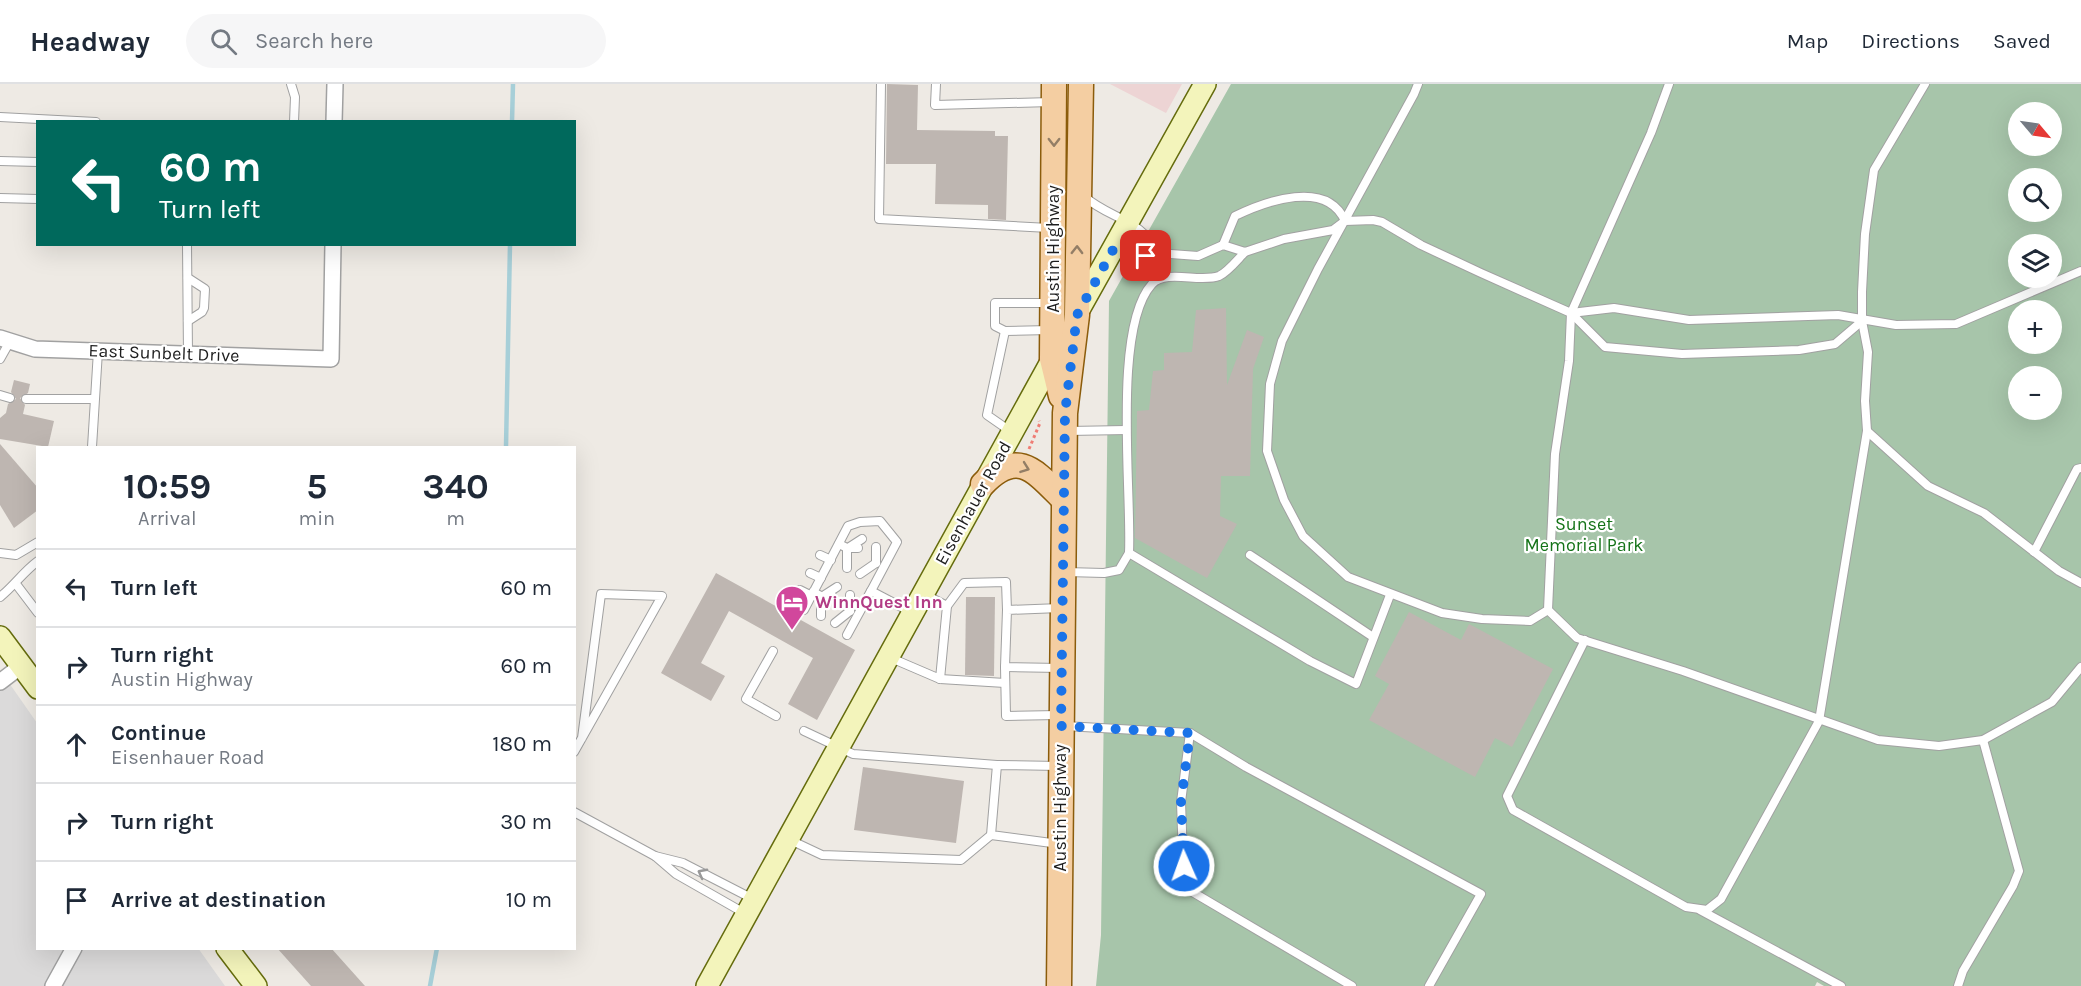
<!DOCTYPE html>
<html lang="en">
<head>
<meta charset="utf-8">
<style>
  :root { --surface:#fff; --page:#f6f6f7; --text:#1f2937; --muted:#747a83; --line:#e0e1e3 }
  body { margin:0; font-family:Karla,sans-serif; background:var(--page); color:var(--text); height:100vh; display:flex; flex-direction:column; font-size:22px; white-space:nowrap }
  * { box-sizing:border-box; margin:0 }
  p { font-size:20px; color:var(--muted) }
  .icon { flex:none; width:33px; height:33px; fill:none; stroke:currentColor; stroke-width:2; stroke-linecap:round; stroke-linejoin:round }
  .map { position:relative; flex:1; overflow:hidden }
  .side { position:absolute; left:36px; top:362px; width:540px; height:504px; display:flex; flex-direction:column; background:var(--surface); border-radius:0px; box-shadow:0 6px 24px #0002 }
  .side>* { flex:none }
  .top-card { position:absolute; left:36px; top:36px; width:540px; height:126px; border-radius:0px; box-shadow:0 6px 24px #0002; background:#00695c; color:#fff; overflow:hidden }
  .needle { width:39px; rotate:119deg }
  .tools { position:absolute; left:2008px; top:18px; display:grid; gap:12px }
  .tools a { display:grid; place-items:center; width:54px; height:54px; border-radius:50%; background:var(--surface); box-shadow:0 6px 24px #0002; font-size:30px }
  .pin { position:absolute; display:grid; place-items:center; width:51px; height:51px; color:#fff; margin:-26px; border-radius:12px; box-shadow:0 3px 9px #0006 }
  .me { position:absolute; width:66px; margin:-33px; rotate:358deg; stroke-linejoin:round; filter:drop-shadow(0 0 4px #0008) }
  .turn { display:flex; align-items:center; gap:21px; height:126px; padding:0 24px; font-size:27px }
  .turn .icon { width:78px; height:78px; stroke-width:2.5 }
  .turn b { display:block; font-size:42px; line-height:51px }
  .eta { display:flex; justify-content:space-evenly; align-items:center; height:102px; text-align:center }
  .eta b { font-size:36px; font-weight:700; line-height:42px }
  ul { padding:0; list-style:none }
  li { display:flex; align-items:center; gap:18px; height:78px; padding:0 24px; border-top:2px solid var(--line) }
  li div { flex:1 }
  li b { display:block; font-size:22px }
  li em { font-style:normal }
  header { display:flex; align-items:center; gap:36px; box-sizing:border-box; height:84px; padding:0 30px; background:var(--surface); border-bottom:2px solid var(--line) }
  header strong { font-size:28px }
  nav { display:flex; gap:33px; margin-inline-start:auto; font-size:21px }
  .search { width:420px; height:54px; background:var(--page); display:flex; align-items:center; gap:15px; box-sizing:border-box; padding:0 21px; border-radius:33px; color:var(--muted); font-size:22px }
  .map>svg:first-child { display:block }
  .residential { fill:#dbdada }
  .commercial { fill:#edd4d4 }
  .cemetery { fill:#a7c5aa; fill-rule:evenodd }
  .lines { fill:none; stroke-linecap:round; stroke-linejoin:round }
  .stream { stroke:#a7cfd8; stroke-width:4.5 }
  .building { fill:#beb6b1 }
  .lane-casing { stroke:#a1a1a1; stroke-width:10 }
  .street-casing { stroke:#a1a1a1; stroke-width:18 }
  .secondary-casing { stroke:#656c0d; stroke-width:24 }
  .primary-casing { stroke:#8b5c0b; stroke-width:27 }
  .path { stroke:#ef7c74; stroke-width:3; stroke-dasharray:3 3; stroke-linecap:butt }
  .lane { stroke:#fff; stroke-width:8 }
  .street { stroke:#fff; stroke-width:15 }
  .secondary { stroke:#f3f4bb; stroke-width:21 }
  .primary { stroke:#f4cea2; stroke-width:24 }
  .oneway { stroke:#937e66 }
  .oneway2 { stroke:#999 }
  .route { stroke:#1a73e8; stroke-width:10; stroke-dasharray:0 18 }
  .labels { text-anchor:middle; stroke-width:4.5; stroke-linejoin:round; paint-order:stroke }
  .street-label { font-size:18px; fill:#1d1d1d; stroke:#fff }
  .park-label { font-size:18px; fill:#147318; stroke:#fff }
  .hotel-label { font-size:18px; font-weight:bold; fill:#b23c85; stroke:#fff; text-anchor:start }
</style>
</head>
<body>
<header>
<strong>Headway</strong>
<div class="search"><svg class="icon" aria-label="search" viewBox="0 0 24 24"><circle cx="10" cy="10" r="6"/><path d="M15 15l6 6"/></svg>Search here</div>
<nav><a>Map</a><a>Directions</a><a>Saved</a></nav>
</header>
<div class="map">
<svg width="2081" height="902" viewBox="0 0 2081 902">
  <rect width="100%" height="100%" fill="#eeeae4"/>
  <polygon class="residential" points="0,586 37,639 38,864 198,864 225,902 0,902"/>
  <polygon class="commercial" points="1110,0 1182,0 1166,29"/>
  <path class="cemetery" d="M1231 0H2081V902H1824L1817 898 1815 902H1096L1101 851 1109 217ZM2019 28H2052V62H2019ZM2019 94H2052V128H2019ZM2019 160H2052V194H2019ZM2019 226H2052V260H2019ZM2019 292H2052V326H2019Z"/>
  <g class="lines">
    <g class="stream">
      <polyline points="512,38 513,0"/>
      <polyline points="506,363 510,160"/>
      <polyline points="430,902 437,864"/>
    </g>
  </g>
  <g class="building">
    <polygon points="887,0 918,1 917,46 995,47 995,52 1008,52 1006,136 988,135 988,121 935,120 936,80 886,80"/>
    <polygon points="1226,224 1227,301 1247,246 1264,253 1253,285 1250,392 1221,392 1220,432 1237,440 1207,494 1135,454 1137,327 1149,326 1153,287 1164,286 1164,269 1192,268 1196,226"/>
    <polygon points="14,296 30,300 28,309 20,314 25,321 23,330 54,337 48,363 0,355 0,334 6,329 8,320 16,315 11,308"/>
    <polygon points="0,360 38,404 38,426 14,444 0,421"/>
    <polygon points="716,489 855,566 817,636 788,620 813,574 729,527 701,579 725,592 711,617 661,589"/>
    <polygon points="966,513 995,513 994,592 965,591"/>
    <polygon points="1409,528 1461,556 1469,540 1553,585 1512,663 1495,654 1475,693 1369,636 1389,600 1375,592"/>
    <polygon points="863,683 964,697 956,759 854,746"/>
    <polygon points="277,864 331,864 365,902 311,902"/>
  </g>
  <g class="lines">
    <g class="lane-casing">
      <g id="lane">
        <polyline points="291,0 295,13 294,38"/>
        <polyline points="881,0 879,135 1049,144"/>
        <polyline points="936,0 935,21 1051,18"/>
        <polyline points="1925,0 1874,86 1865,150 1862,208 1862,237 1868,268 1865,317 1867,347 1928,402 1984,429 2059,487 2081,499"/>
        <polyline points="0,33 96,38"/>
        <polyline points="0,77 38,78"/>
        <path d="M1085 113C1108 134 1144 136 1157 169"/>
        <polyline points="0,114 38,115"/>
        <polyline points="187,160 188,270"/>
        <path d="M1223 161 1235 132C1266 117 1327 95 1345 137"/>
        <polyline points="1115,164 1146,172 1157,169 1198,172 1223,161 1245,168 1284,155 1333,146 1345,137 1373,136 1382,138 1421,161 1481,189 1571,229 1569,277 1555,370 1548,526 1530,537 1482,535 1442,529 1348,493 1303,452 1284,416 1267,367 1270,300 1282,257 1318,185 1414,10 1418,0"/>
        <path d="M1245 168C1238 175 1228 188 1219 192 1200 199 1166 185 1152 200 1112 244 1132 408 1129 469L1310 577 1356 600 1390 511"/>
        <polyline points="188,194 205,205 204,224 202,228 188,237"/>
        <polyline points="1571,229 1614,224 1689,236 1838,231 1896,241 1956,240 2081,187"/>
        <polyline points="1571,229 1605,263 1682,270 1799,266 1835,260 1862,237"/>
        <polyline points="1571,229 1651,49 1669,0"/>
        <polyline points="1005,247 995,242 995,219 1050,219"/>
        <polyline points="0,275 9,259"/>
        <polyline points="0,311 10,314"/>
        <polyline points="26,315 94,315"/>
        <polyline points="1010,347 987,331 1005,247 1050,246"/>
        <polyline points="1068,347 1126,346"/>
        <polyline points="92,363 98,267"/>
        <polyline points="839,460 847,464 858,464"/>
        <polyline points="876,463 876,479"/>
        <polyline points="848,464 862,455"/>
        <polyline points="2034,468 2077,385 2081,384"/>
        <polyline points="0,469 16,471 38,458"/>
        <polyline points="820,471 831,476"/>
        <polyline points="1250,471 1373,553"/>
        <polyline points="847,484 847,464"/>
        <polyline points="1066,488 1104,489 1119,486 1129,469"/>
        <polyline points="810,489 821,494"/>
        <polyline points="860,490 876,479"/>
        <polyline points="16,500 38,529"/>
        <polyline points="800,506 812,512"/>
        <polyline points="813,508 821,512 832,512"/>
        <polyline points="924,510 947,522 964,499 1006,498 1007,526"/>
        <polyline points="850,511 850,527"/>
        <polyline points="823,512 837,503"/>
        <path d="M0 513C14 502 23 488 38 477"/>
        <polyline points="1060,524 1007,526 1005,583 1060,584"/>
        <polyline points="804,526 848,442 860,438 880,437 897,458 871,507 911,528"/>
        <polyline points="1548,526 1577,554 1683,587 1878,656 1939,662 1983,656 2052,618 2081,583"/>
        <polyline points="821,532 821,512"/>
        <polyline points="835,539 850,527"/>
        <polyline points="847,551 871,507"/>
        <polyline points="1585,556 1507,712 1513,726 1686,823 1707,826 1721,815 1819,637 1867,347"/>
        <polyline points="773,567 746,615 776,632"/>
        <polyline points="891,574 940,595 947,522"/>
        <polyline points="1005,583 1006,632 1058,631"/>
        <polyline points="940,595 1005,599"/>
        <polyline points="1065,642 1190,649 1246,683 1481,810 1429,902"/>
        <polyline points="804,647 853,670 997,681"/>
        <polyline points="1190,649 1181,718 1184,803 1352,902"/>
        <polyline points="574,668 662,512 601,510 582,654"/>
        <polyline points="574,728 655,772"/>
        <polyline points="788,755 822,771 961,776 991,751"/>
        <polyline points="1059,760 991,751 997,681 1059,682"/>
        <polyline points="1700,826 1841,902"/>
        <polyline points="746,830 676,790 655,772 683,779 753,815"/>
        <polyline points="1958,902 1963,887 2013,802 2019,787 1983,656"/>
      </g>
    </g>
    <g class="street-casing">
      <g id="street">
        <polyline points="334,38 335,0"/>
        <polyline points="0,254 35,265 331,275 333,160"/>
        <polyline points="0,598 21,582"/>
        <polyline points="53,902 74,864"/>
      </g>
    </g>
    <g class="secondary-casing">
      <g id="secondary">
        <polyline points="1076,231 1205,0"/>
        <polyline points="0,553 38,604"/>
        <polyline points="227,864 256,902"/>
        <polyline points="707,902 1057,267"/>
      </g>
    </g>
    <g class="primary-casing">
      <g id="primary">
        <polyline points="1054,0 1052,275 1061,312"/>
        <path d="M983 400C1018 364 1035 387 1063 415"/>
        <polyline points="1059,902 1065,329 1077,231 1081,0"/>
      </g>
    </g>
    <polyline class="path" points="1029,365 1040,339 1039,337"/>
    <use href="#lane" class="lane"/>
    <use href="#street" class="street"/>
    <use href="#secondary" class="secondary"/>
    <use href="#primary" class="primary"/>
  </g>
  <defs><path id="oneway-chevron" d="M-2-3.5L2.5 0L-2 3.5" fill="none" stroke-width="1.6" stroke-linecap="round" stroke-linejoin="round" transform="scale(1.5)"/></defs>
  <g class="oneway">
    <use href="#oneway-chevron" transform="translate(1054 58) rotate(90)"/>
    <use href="#oneway-chevron" transform="translate(1077 166) rotate(-89)"/>
    <use href="#oneway-chevron" transform="translate(1025 384) rotate(20)"/>
  </g>
  <use class="oneway2" href="#oneway-chevron" transform="translate(702 789) rotate(-152)"/>
  <g class="lines">
    <polyline class="route" points="1146,172 1114,164 1077,231 1065,329 1061,642 1190,649 1181,718 1184,782"/>
  </g>
  <defs>
    <g id="hotel-pin" transform="scale(1.725)"><path d="M0 17L-7.5 6A9.5 9.5 0 1 1 7.5 6Z" fill="#d1479c" stroke="#fff"/><path d="M-6-4.5h1.5V1H6V5H4.5V3h-9V5H-6ZM-4 0a1.8 1.8 0 1 1 3.6 0ZM.5 0V-2.5h3Q6-2.5 6 0Z" fill="#fff"/></g>
  </defs>
  <g fill-rule="evenodd">
    <use href="#hotel-pin" x="792" y="518"/>
  </g>
  <g class="labels">
    <g class="street-label">
      <text transform="translate(1053 165) rotate(-90)" y="6">Austin Highway</text>
      <text transform="translate(164 269) rotate(2)" y="6">East Sunbelt Drive</text>
      <text transform="translate(973 419) rotate(-61)" y="6">Eisenhauer Road</text>
      <text transform="translate(1060 724) rotate(-90)" y="6">Austin Highway</text>
    </g>
    <g class="park-label">
      <text x="1584" y="446">Sunset<tspan x="1584" dy="21">Memorial Park</tspan></text>
    </g>
    <g class="hotel-label">
      <text x="815" y="524">WinnQuest Inn</text>
    </g>
  </g>
</svg>
<div class="tools">
<a><svg class="needle" viewBox="-14 -14 28 28"><path d="M0-13l5 13h-10z" fill="#e53935"/><path d="M0 13l5-13h-10z" fill="#747a83"/></svg></a>
<a><svg class="icon" aria-label="search" viewBox="0 0 24 24"><circle cx="10" cy="10" r="6"/><path d="M15 15l6 6"/></svg></a>
<a><svg class="icon" aria-label="layers" viewBox="0 0 24 24"><path d="M12 4l9 5-9 5-9-5zM3 14l9 5 9-5"/></svg></a>
<a>+</a>
<a>−</a>
</div>
<div class="pin" style="left:1146px;top:172px;background:#d93025"><svg class="icon" aria-label="arrive" viewBox="0 0 24 24"><path d="M6 21V4h12l-3 4 3 4H6"/></svg></div>
<svg class="me" style="left:1184px;top:782px" viewBox="-20 -20 40 40"><circle r="17" fill="#1a73e8" stroke="#fff" stroke-width="3"/><path d="M0-11L8 9 0 5-8 9z" fill="#fff"/></svg>
<div class="top-card">
<div class="turn"><svg class="icon" aria-label="left" viewBox="0 0 24 24"><path d="M17 20v-9H6M10 6l-5 5 5 5"/></svg><div><b>60 m</b>Turn left</div></div>
</div>
<section class="side">
<div class="eta">
<div><b>10:59</b><p>Arrival</p></div>
<div><b>5</b><p>min</p></div>
<div><b>340</b><p>m</p></div>
</div>
<ul>
<li><svg class="icon" aria-label="left" viewBox="0 0 24 24"><path d="M17 20v-9H6M10 6l-5 5 5 5"/></svg><div><b>Turn left</b></div><em>60 m</em></li>
<li><svg class="icon" aria-label="right" viewBox="0 0 24 24"><path d="M7 20v-9h11M14 6l5 5-5 5"/></svg><div><b>Turn right</b><p>Austin Highway</p></div><em>60 m</em></li>
<li><svg class="icon" aria-label="ahead" viewBox="0 0 24 24"><path d="M12 20V5M6 11l6-6 6 6"/></svg><div><b>Continue</b><p>Eisenhauer Road</p></div><em>180 m</em></li>
<li><svg class="icon" aria-label="right" viewBox="0 0 24 24"><path d="M7 20v-9h11M14 6l5 5-5 5"/></svg><div><b>Turn right</b></div><em>30 m</em></li>
<li><svg class="icon" aria-label="arrive" viewBox="0 0 24 24"><path d="M6 21V4h12l-3 4 3 4H6"/></svg><div><b>Arrive at destination</b></div><em>10 m</em></li>
</ul>
</section>
</div>
</body>
</html>
